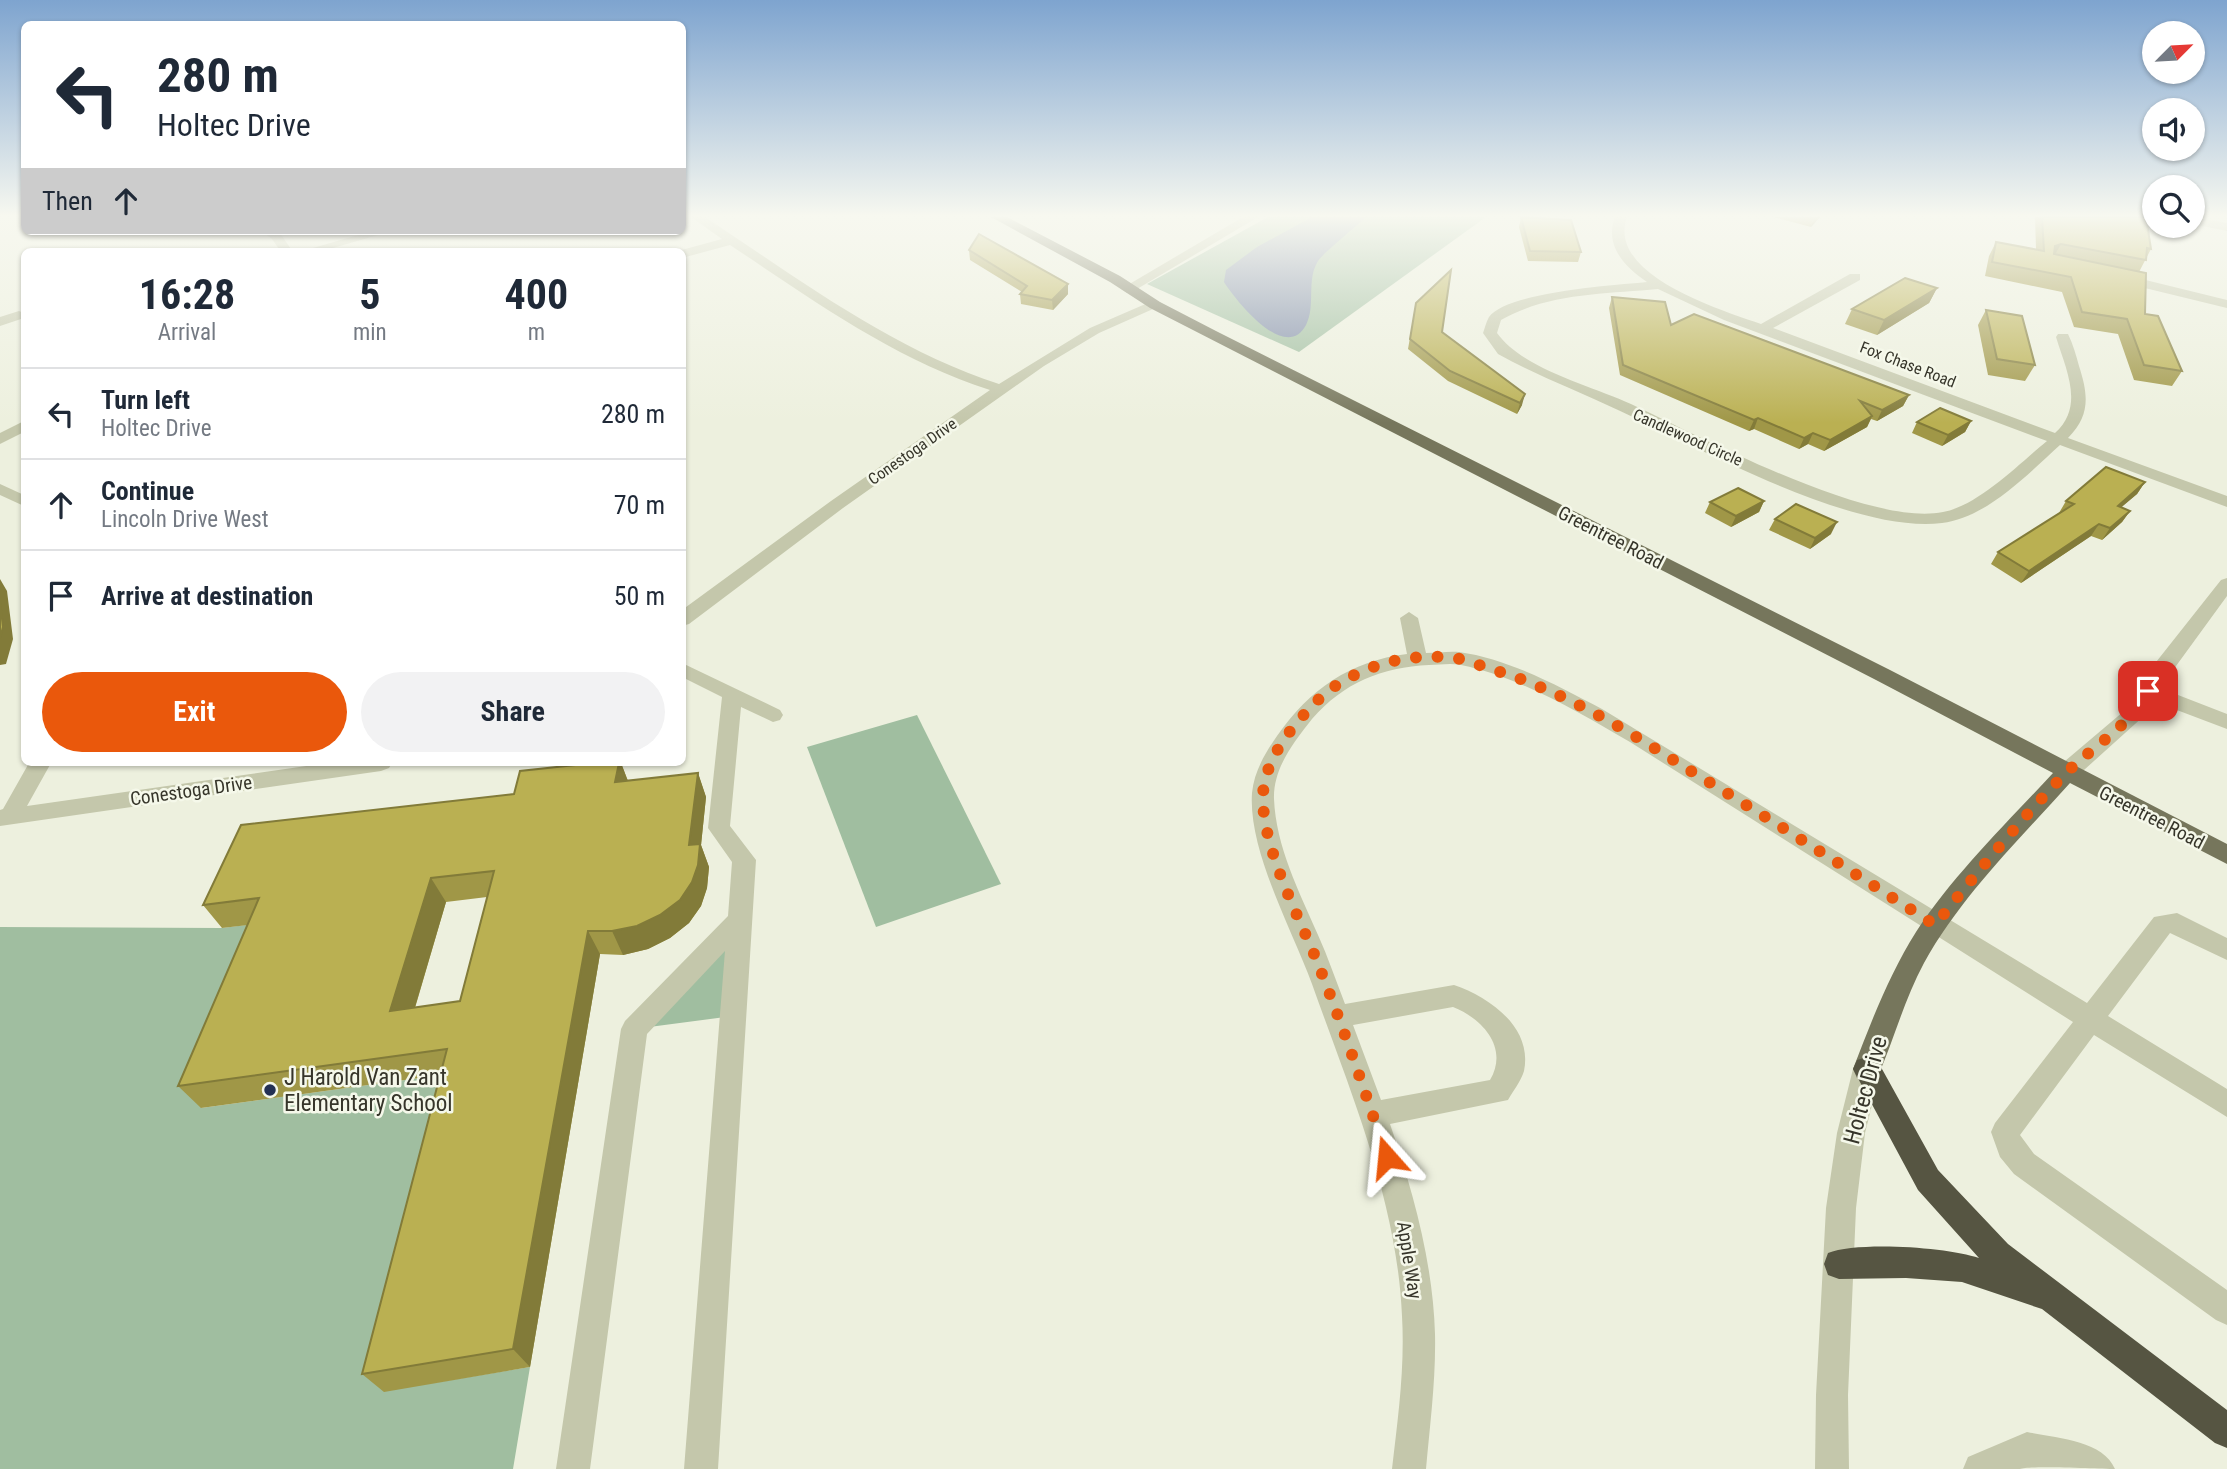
<!DOCTYPE html>
<html lang="en">
<head>
<meta charset="utf-8">
<style>
  :root { --surface:#fff; --page:#f2f2f3; --text:#1f2937; --muted:#747a83; --line:#e0e1e3; --accent:#ea580c }
  body { margin:0; font-family:"Roboto Condensed",sans-serif; background:var(--page); color:var(--text); height:100vh; display:flex; flex-direction:column; font-size:26px; white-space:nowrap }
  * { box-sizing:border-box; margin:0 }
  p { font-size:23px; color:var(--muted) }
  .icon { flex:none; width:38px; height:38px; fill:none; stroke:currentColor; stroke-width:2; stroke-linecap:round; stroke-linejoin:round }
  .map { position:relative; flex:1; overflow:hidden }
  .drawer { position:absolute; left:21px; top:248px; width:665px; height:518px; display:flex; flex-direction:column; background:var(--surface); border-radius:10px; box-shadow:0 2px 5px #0004 }
  .drawer>* { flex:none }
  .guide { position:absolute; left:21px; top:21px; width:665px; height:214px; border-radius:10px; box-shadow:0 2px 5px #0004; background:#fff; color:var(--text); overflow:hidden }
  .needle { width:46px; rotate:66deg }
  .tools { position:absolute; left:2142px; top:21px; display:grid; gap:14px }
  .tools a { display:grid; place-items:center; width:63px; height:63px; border-radius:50%; background:var(--surface); box-shadow:0 2px 5px #0004; font-size:35px }
  .pin { position:absolute; display:grid; place-items:center; width:60px; height:60px; color:#fff; margin:-30px; border-radius:14px; box-shadow:0 4px 10px #0006 }
  .me { position:absolute; width:77px; margin:-38px; rotate:342deg; stroke-linejoin:round; filter:drop-shadow(0 0 5px #0008) }
  .turn { display:flex; align-items:center; gap:24px; height:147px; padding:0 21px; font-size:32px }
  .turn .icon { width:91px; height:91px; stroke-width:2.5 }
  .turn b { display:block; font-size:49px; line-height:60px }
  .then { display:flex; align-items:center; height:66px; padding:0 21px; background:#0003; gap:14px; font-size:26px }
  .eta { display:flex; justify-content:space-evenly; align-items:center; height:119px; text-align:center }
  .eta b { font-size:42px; font-weight:700; line-height:49px }
  .action { display:flex; gap:14px; margin-top:auto; padding:14px 21px }
  .action a { flex:1; height:80px; border-radius:42px; background:var(--accent); color:#fff; font-size:28px; font-weight:700; line-height:80px; text-align:center }
  .action a+a { background:var(--page); color:var(--text) }
  ul { padding:0; list-style:none }
  li { display:flex; align-items:center; gap:21px; height:91px; padding:0 21px; border-top:2px solid var(--line) }
  li div { flex:1 }
  li b { display:block; font-size:26px }
  li em { font-style:normal }
  .map>svg:first-child { display:block }
  .green { fill:#a0bea0 }
  .water { fill:#808daa }
  .lines { fill:none; stroke-linecap:round; stroke-linejoin:round }
  .minor { fill:#c4c7ab; fill-rule:evenodd }
  .major { fill:#76765c; fill-rule:evenodd }
  .highway { fill:#565542; fill-rule:evenodd }
  .wall { fill:#a09747; fill-rule:evenodd }
  .shaded-wall { fill:#827b39 }
  .building { fill:#bab052; stroke:#827b39; stroke-width:2; fill-rule:evenodd }
  .route { stroke:#ea580c; stroke-width:12; stroke-dasharray:0 21.6 }
  .poi-dot { fill:#233053; stroke:#f5f8ea; stroke-width:2.5 }
  .labels { text-anchor:middle; stroke-width:5; stroke-linejoin:round; paint-order:stroke }
  .far-street-label { font-size:16px; fill:#36352a; stroke:#f5f8ea }
  .street-label { font-size:19px; fill:#36352a; stroke:#f5f8ea }
  .near-poi-label { font-size:23px; fill:#36352a; stroke:#f5f8ea; text-anchor:start }
  .near-street-label { font-size:23px; fill:#36352a; stroke:#f5f8ea }
</style>
</head>
<body>
<div class="map">
<svg width="2227" height="1469" viewBox="0 0 2227 1469">
  <rect width="100%" height="100%" fill="#edf0de"/>
  <g class="green">
    <polygon points="1268,217 1486,217 1299,352 1147,284"/>
    <polygon points="917,715 1001,884 876,927 807,747"/>
    <polygon points="740,920 733,1016 634,1029"/>
    <polygon points="278,921 201,1108 463,1072 384,1391 530,1367 513,1469 0,1469 0,927 222,928"/>
  </g>
  <path class="water" d="M1312 217H1366C1358 225 1322 254 1318 261 1306 280 1316 306 1306 325 1285 364 1235 299 1224 282L1226 270 1257 247Z"/>
  <g class="lines">
    <g class="minor">
      <path d="M691 217H705C799 279 891 349 999 384L1090 328 1150 302H1160L1162 305 1099 333 1044 366 843 508 689 624 682 626V610L831 501 990 390C894 359 813 300 730 245L682 258V252L678 251 722 239Z"/>
      <polygon points="1243,217 1258,217 1132,292 1127,293 1121,289"/>
      <path d="M1615 217H1627C1606 275 1721 310 1761 324L1850 274H1860V280L1773 328 2055 433C2085 406 2066 370 2056 337L2058 334H2068C2073 344 2076 355 2079 366 2088 394 2091 415 2068 438L2227 496V507L2060 445C2028 474 1986 518 1942 523 1853 534 1700 448 1618 410 1578 391 1537 376 1498 354L1483 333C1485 328 1486 322 1489 317 1506 292 1616 285 1647 282 1625 267 1604 246 1615 217ZM1658 289 1724 320 2047 441C2020 463 1978 506 1943 512 1868 527 1702 437 1631 404 1590 385 1523 369 1497 333L1501 320C1548 293 1605 294 1658 289Z"/>
      <polygon points="2193,217 2227,223 2227,231 2193,224"/>
      <polygon points="261,231 280,233 293,252 281,252 272,239"/>
      <polygon points="372,231 392,231 319,252 299,252"/>
      <polygon points="2117,273 2227,300 2227,308 2112,280 2112,274"/>
      <polygon points="19,311 24,313 24,318 0,326 0,317"/>
      <polygon points="24,421 24,432 0,444 0,433"/>
      <polygon points="0,484 24,495 24,506 0,495"/>
      <polygon points="2227,578 2227,596 2160,688 2227,714 2227,729 2153,701 2145,715 2074,779 2066,781 2058,779 2055,773 2058,767 2130,706 2149,671 2221,580"/>
      <path d="M1409 612 1418 618 1426 653C1437 653 1449 651 1459 652 1509 659 1558 686 1602 709L2087 1003 2154 917 2177 913 2227 938V960L2170 933 2108 1016 2227 1089V1117L2094 1035 2020 1135 2034 1154 2227 1290V1325L2216 1320 2014 1174 2000 1157 1991 1132 1995 1123 2073 1022 1630 742C1578 712 1520 677 1461 665 1450 663 1439 665 1429 665 1382 667 1343 683 1312 719 1294 742 1273 768 1274 799 1276 847 1299 891 1318 935 1328 957 1336 981 1345 1004L1454 985C1489 997 1533 1027 1524 1071 1521 1081 1513 1091 1508 1100L1390 1124C1413 1191 1433 1263 1435 1334 1436 1379 1430 1424 1426 1469H1392C1398 1418 1405 1367 1402 1316 1397 1200 1350 1091 1312 984 1292 929 1248 851 1252 793 1254 772 1265 753 1277 736 1310 689 1350 661 1407 654L1400 618ZM1453 1007C1483 1019 1509 1048 1490 1080L1381 1100 1353 1025Z"/>
      <polygon points="682,663 780,710 783,715 780,720 773,722 741,707 730,826 756,860 718,1469 684,1469 725,951 647,1034 590,1469 556,1469 621,1029 625,1021 728,916 732,862 708,828 722,697 682,677"/>
      <polygon points="29,763 51,763 27,806 327,763 392,763 389,768 381,771 0,826 0,810 3,809"/>
      <polygon points="1867,1057 1877,1060 1881,1069 1865,1133 1856,1208 1848,1395 1849,1469 1815,1469 1816,1395 1826,1208 1837,1133 1853,1069 1857,1060"/>
      <path d="M2027 1432C2055 1438 2103 1440 2115 1469 2099 1469 2029 1465 2020 1469H1963L1968 1457Z"/>
    </g>
    <path class="major" d="M991 217H1007L1120 276 1160 302 1216 331 1890 670 2227 844V864L2070 783C2019 840 1962 895 1924 963 1904 1000 1894 1040 1877 1078L1867 1081 1857 1078 1853 1069C1871 1022 1889 975 1916 932 1954 874 2006 824 2053 773L1876 680 1150 308 1110 282Z"/>
    <path class="highway" d="M1867 1057 1877 1060 1938 1170 2008 1244 2227 1410V1448L2215 1443 2042 1309 1962 1282 1906 1278 1839 1279 1828 1275 1824 1264 1828 1253C1857 1241 1948 1247 1979 1258L1918 1190 1853 1069 1857 1060Z"/>
  </g>
  <g class="wall">
    <polygon points="1521,217 1581,252 1578,262 1528,261 1519,227"/>
    <polygon points="1773,217 1820,217 1811,227"/>
    <polygon points="2035,217 2146,217 2151,249 2139,272 2145,314 2182,371 2172,386 2134,380 2118,334 2074,327 2062,292 1985,276 1989,256 1996,242 2036,249"/>
    <polygon points="969,250 1068,294 1053,310 1021,304 1020,294 1022,292 970,260"/>
    <polygon points="1937,288 1929,303 1877,335 1845,324 1852,309"/>
    <polygon points="1612,297 1671,325 1909,395 1903,406 1877,421 1871,419 1867,427 1824,451 1808,444 1799,449 1754,429 1749,431 1620,375 1609,308"/>
    <polygon points="1416,303 1442,332 1522,405 1517,414 1448,381 1408,349"/>
    <polygon points="1986,310 2035,365 2025,381 1988,375 1978,325"/>
    <polygon points="1971,421 1965,432 1942,446 1912,433 1917,422"/>
    <polygon points="2145,482 2137,494 2121,507 2130,511 2122,522 2102,540 2091,536 2021,583 1991,564 1998,552 2060,513 2059,513 2066,501"/>
    <polygon points="1764,501 1759,512 1731,527 1705,513 1710,502"/>
    <polygon points="1775,519 1831,534 1810,549 1769,530"/>
    <path d="M594 763H621L628 781 698 773 706 797 701 845 709 867 707 888 701 906 689 923 670 938 648 949 623 955 600 954 530 1367 384 1392 362 1374 441 1075 201 1108 178 1086 248 925 222 928 203 905 514 794ZM487 897 460 1001 415 1008 446 902Z"/>
  </g>
  <g class="shaded-wall">
    <polygon points="1815,217 1820,217 1811,227"/>
    <polygon points="2061,244 2053,258 2055,246"/>
    <polygon points="1068,284 1068,294 1053,310 1052,300"/>
    <polygon points="1937,288 1929,303 1877,335 1884,320"/>
    <polygon points="1525,394 1522,405 1517,414 1520,403"/>
    <polygon points="1909,395 1903,406 1877,421 1882,410"/>
    <polygon points="1872,416 1867,427 1824,451 1830,440"/>
    <polygon points="1758,418 1754,429 1749,431 1754,420"/>
    <polygon points="1971,421 1965,432 1942,446 1948,435"/>
    <polygon points="1813,433 1808,444 1799,449 1804,438"/>
    <polygon points="2145,482 2137,494 2110,517 2118,506"/>
    <polygon points="1764,501 1759,512 1731,527 1736,516"/>
    <polygon points="2130,511 2122,522 2102,540 2110,528"/>
    <polygon points="1837,522 1831,534 1810,549 1815,538"/>
    <polygon points="2099,524 2091,536 2021,583 2029,571"/>
    <polygon points="0,579 7,591 13,639 6,664 0,665"/>
    <polygon points="619,763 621,763 629,784 615,782"/>
    <polygon points="698,773 706,797 701,845 709,867 707,888 701,906 689,923 670,938 648,949 623,955 612,931 689,845"/>
    <polygon points="431,878 446,902 407,1034 390,1011"/>
    <polygon points="588,931 600,954 530,1367 513,1349"/>
  </g>
  <g class="building">
    <polygon points="1521,217 1571,220 1581,252 1530,251"/>
    <polygon points="2042,217 2146,217 2151,249 2147,248 2146,260 2061,244 2055,246 2054,254 2146,273 2145,314 2158,316 2182,371 2144,365 2127,319 2082,312 2071,277 1992,262 1996,242 2044,251"/>
    <polygon points="979,234 1068,284 1052,300 1020,294 1027,286 969,250"/>
    <polygon points="1451,270 1442,332 1525,394 1520,403 1450,371 1410,339 1416,303"/>
    <polygon points="1905,278 1937,288 1884,320 1852,309"/>
    <polygon points="1612,297 1665,302 1671,325 1694,314 1909,395 1882,410 1860,401 1872,416 1830,440 1813,433 1804,438 1758,418 1754,420 1623,365"/>
    <polygon points="1986,310 2022,316 2035,365 1997,359"/>
    <polygon points="1940,408 1971,421 1948,435 1917,422"/>
    <polygon points="2106,467 2145,482 2118,506 2130,511 2110,528 2099,524 2029,571 1998,552 2074,504 2066,501"/>
    <polygon points="1738,488 1764,501 1736,516 1710,502"/>
    <polygon points="1796,504 1837,522 1815,538 1775,519"/>
    <polygon points="0,602 3,627 0,638"/>
    <path d="M594 763H619L615 782 698 773 689 845 700 844 698 865 692 882 680 900 660 915 637 926 612 931H588L513 1349 362 1374 447 1049 178 1086 259 898 203 905 241 825 514 794 520 771ZM494 871 460 1001 390 1011 431 878Z"/>
  </g>
  <linearGradient id="sky" x2="0" y2="1"><stop stop-color="#7ea4cf"/><stop offset="0.51" stop-color="#f7f8f0"/><stop offset="1" stop-color="#f7f8f0" stop-opacity="0"/></linearGradient>
  <rect width="2227" height="423" fill="url(#sky)"/>
  <g class="lines">
    <path class="route" d="M1387 1157C1364 1089 1341 1020 1314 954 1295 909 1261 843 1263 794 1265 759 1292 726 1316 702 1351 667 1410 650 1460 659 1471 661 1483 667 1494 670 1565 692 1628 731 1691 771 1773 821 1854 873 1935 925 1977 873 2019 821 2065 774 2093 746 2129 727 2148 691"/>
  </g>
  <circle class="poi-dot" cx="270" cy="1090" r="7"/>
  <g class="labels">
    <g class="far-street-label">
      <text transform="translate(1908 364) rotate(21)" y="6">Fox Chase Road</text>
      <text transform="translate(1688 437) rotate(24)" y="6">Candlewood Circle</text>
      <text transform="translate(912 451) rotate(-35)" y="6">Conestoga Drive</text>
    </g>
    <g class="street-label">
      <text transform="translate(1611 537) rotate(27)" y="7">Greentree Road</text>
      <text transform="translate(191 790) rotate(-8)" y="7">Conestoga Drive</text>
      <text transform="translate(2152 817) rotate(27)" y="7">Greentree Road</text>
      <text transform="translate(1410 1260) rotate(81)" y="7">Apple Way</text>
    </g>
    <g class="near-poi-label">
      <text x="284" y="1085">J Harold Van Zant<tspan x="284" dy="26">Elementary School</tspan></text>
    </g>
    <g class="near-street-label">
      <text transform="translate(1865 1090) rotate(-75)" y="8">Holtec Drive</text>
    </g>
  </g>
</svg>
<div class="tools">
<a><svg class="needle" viewBox="-14 -14 28 28"><path d="M0-13l5 13h-10z" fill="#e53935"/><path d="M0 13l5-13h-10z" fill="#747a83"/></svg></a>
<a><svg class="icon" aria-label="sound" viewBox="0 0 24 24"><path d="M4 9h4l5-4v14l-5-4H4zM17 9q2 3 0 6"/></svg></a>
<a><svg class="icon" aria-label="search" viewBox="0 0 24 24"><circle cx="10" cy="10" r="6"/><path d="M15 15l6 6"/></svg></a>
</div>
<div class="pin" style="left:2148px;top:691px;background:#d93025"><svg class="icon" aria-label="arrive" viewBox="0 0 24 24"><path d="M6 21V4h12l-3 4 3 4H6"/></svg></div>
<svg class="me" style="left:1387px;top:1157px" viewBox="-20 -20 40 40"><path d="M0-17L14 15 0 8-14 15z" fill="#ea580c" stroke="#fff" stroke-width="4"/></svg>
<div class="guide">
<div class="turn"><svg class="icon" aria-label="left" viewBox="0 0 24 24"><path d="M17 20v-9H6M10 6l-5 5 5 5"/></svg><div><b>280 m</b>Holtec Drive</div></div>
<div class="then">Then<svg class="icon" aria-label="ahead" viewBox="0 0 24 24"><path d="M12 20V5M6 11l6-6 6 6"/></svg></div>
</div>
<section class="drawer">
<div class="eta">
<div><b>16:28</b><p>Arrival</p></div>
<div><b>5</b><p>min</p></div>
<div><b>400</b><p>m</p></div>
</div>
<ul>
<li><svg class="icon" aria-label="left" viewBox="0 0 24 24"><path d="M17 20v-9H6M10 6l-5 5 5 5"/></svg><div><b>Turn left</b><p>Holtec Drive</p></div><em>280 m</em></li>
<li><svg class="icon" aria-label="ahead" viewBox="0 0 24 24"><path d="M12 20V5M6 11l6-6 6 6"/></svg><div><b>Continue</b><p>Lincoln Drive West</p></div><em>70 m</em></li>
<li><svg class="icon" aria-label="arrive" viewBox="0 0 24 24"><path d="M6 21V4h12l-3 4 3 4H6"/></svg><div><b>Arrive at destination</b></div><em>50 m</em></li>
</ul>
<div class="action"><a>Exit</a><a>Share</a></div>
</section>
</div>
</body>
</html>
